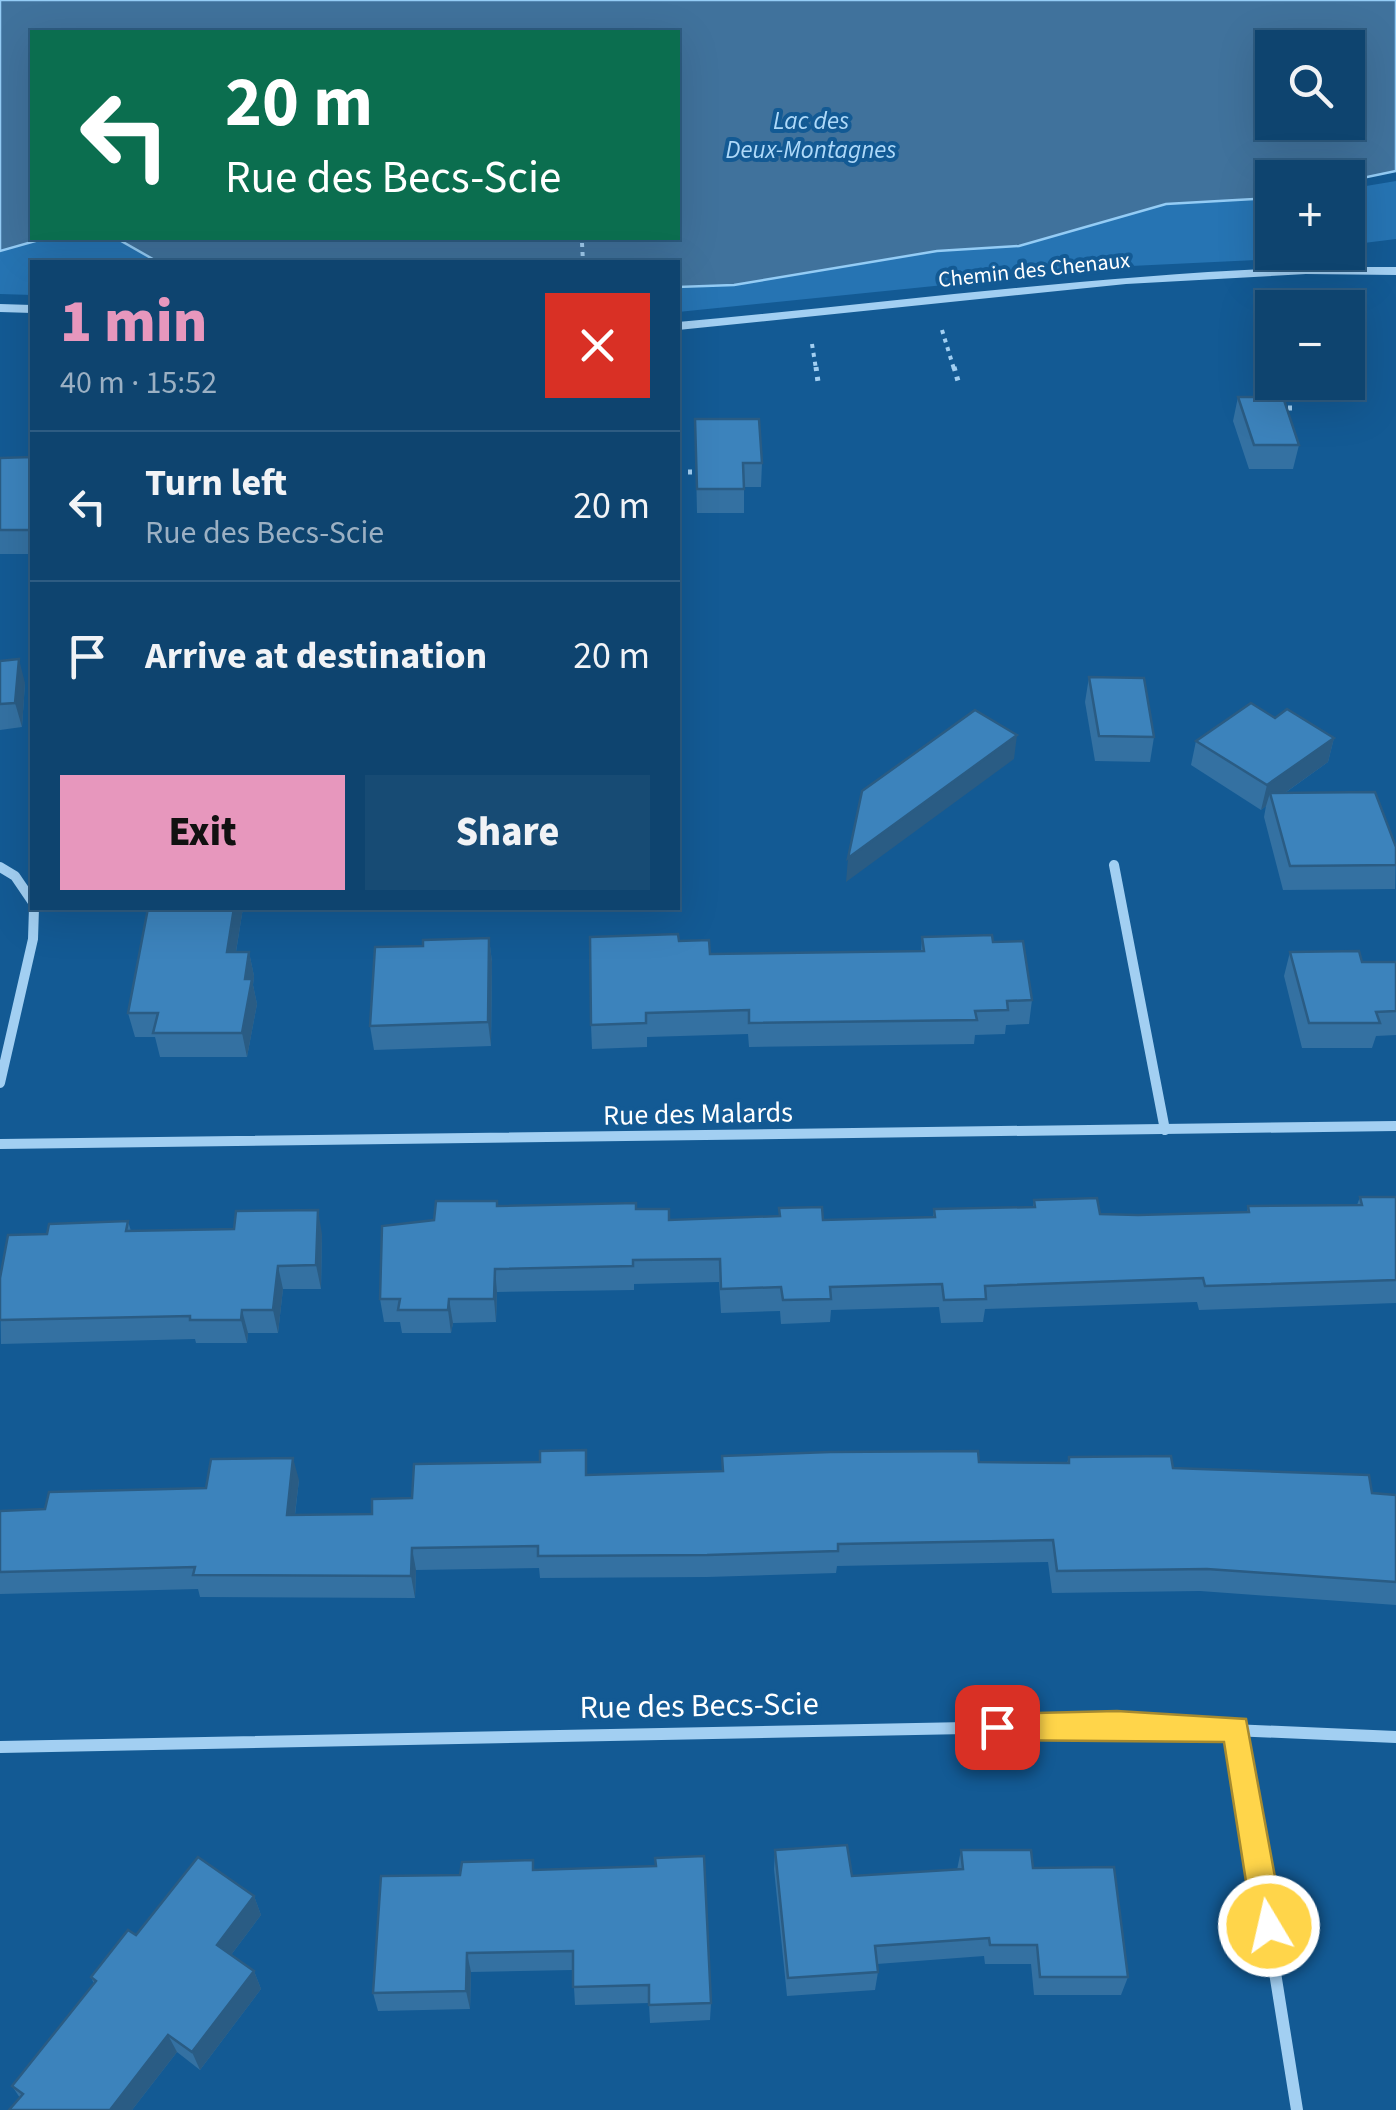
<!DOCTYPE html>
<html lang="en">
<head>
<meta charset="utf-8">
<style>
  :root { --surface:#0e446f; --page:#174b74; --text:#f1f3f6; --muted:#9bb0c3; --line:#2e5c82; --accent:#e797bd }
  body { margin:0; font-family:"Source Sans 3",sans-serif; background:var(--page); color:var(--text); height:100vh; display:flex; flex-direction:column; font-size:38px; white-space:nowrap }
  * { box-sizing:border-box; margin:0 }
  p { font-size:32px; color:var(--muted) }
  .icon { flex:none; width:55px; height:55px; fill:none; stroke:currentColor; stroke-width:2; stroke-linecap:round; stroke-linejoin:round }
  .map { position:relative; flex:1; overflow:hidden }
  .side { position:absolute; left:30px; top:260px; width:650px; height:650px; display:flex; flex-direction:column; background:var(--surface); border-radius:0px; box-shadow:0 10px 40px #0002,0 0 0 2px var(--line) }
  .side>* { flex:none }
  .top-card { position:absolute; left:30px; top:30px; width:650px; height:210px; border-radius:0px; box-shadow:0 10px 40px #0002,0 0 0 2px var(--line); background:#0b6e4f; color:#fff; overflow:hidden }
  .tools { position:absolute; left:1255px; top:30px; display:grid; gap:20px }
  .tools a { display:grid; place-items:center; width:110px; height:110px; border-radius:0px; background:var(--surface); box-shadow:0 10px 40px #0002,0 0 0 2px var(--line); font-size:50px }
  .pin { position:absolute; display:grid; place-items:center; width:85px; height:85px; color:#fff; margin:-42px; border-radius:20px; box-shadow:0 5px 15px #0006 }
  .me { position:absolute; width:110px; margin:-55px; rotate:351deg; stroke-linejoin:round; filter:drop-shadow(0 0 8px #0008) }
  .turn { display:flex; align-items:center; gap:35px; height:210px; padding:0 30px; font-size:45px }
  .turn .icon { width:130px; height:130px; stroke-width:2.5 }
  .turn b { display:block; font-size:70px; line-height:85px }
  .round { display:grid; place-items:center; flex:none; width:105px; height:105px; border-radius:0px; background:var(--page) }
  .head { display:flex; align-items:center; justify-content:space-between; height:170px; padding:0 30px }
  h1 { font-size:60px; font-weight:800; line-height:75px; color:var(--accent) }
  .button { display:flex; gap:20px; margin-top:auto; padding:20px 30px }
  .button a { flex:1; height:115px; border-radius:0px; background:var(--accent); color:#111; font-size:40px; font-weight:800; line-height:115px; text-align:center }
  .button a+a { background:var(--page); color:var(--text) }
  ul { padding:0; list-style:none }
  li { display:flex; align-items:center; gap:30px; height:150px; padding:0 30px; border-top:2px solid var(--line) }
  li div { flex:1 }
  li b { display:block; font-size:38px }
  li em { font-style:normal }
  .map>svg:first-child { display:block }
  .green { fill:#2674b3 }
  .water { fill:#40729c; stroke:#94ccf5; stroke-width:2.5; fill-rule:evenodd }
  .lines { fill:none; stroke-linecap:round; stroke-linejoin:round }
  .path-far1 { stroke:#a2cff2; stroke-width:4; stroke-dasharray:4 5; stroke-linecap:butt }
  .path { stroke:#a2cff2; stroke-width:5; stroke-dasharray:4 6; stroke-linecap:butt }
  .minor-far1 { stroke:#a2cff2; stroke-width:10 }
  .minor { stroke:#a2cff2; stroke-width:12 }
  .tertiary { fill:#a2cff2; fill-rule:evenodd }
  .wall { fill:#3471a2 }
  .shaded-wall { fill:#2a5c84 }
  .building { fill:#3c83bc; stroke:#2a5c84; stroke-width:2.5 }
  .route { fill:#ffd54a; stroke:#a68a30; stroke-width:2.5 }
  .labels { text-anchor:middle; stroke-width:8; stroke-linejoin:round; paint-order:stroke }
  .far-street-label { font-size:22px; fill:#fff; stroke:#135a94 }
  .far-water-label { font-size:25px; font-style:italic; fill:#aed9f9; stroke:#135a94 }
  .street-label { font-size:28px; fill:#fff; stroke:#135a94 }
  .near-street-label { font-size:32px; fill:#fff; stroke:#135a94 }
</style>
</head>
<body>
<div class="map">
<svg width="1396" height="2110" viewBox="0 0 1396 2110">
  <rect width="100%" height="100%" fill="#135a94"/>
  <g class="green">
    <polygon points="1396,181 1396,239 1348,245 1348,189"/>
    <polygon points="1206,198 1272,198 1272,252 1311,253 1299,258 1131,266 678,312 678,287 734,285 937,251 1020,246 1166,204"/>
    <polygon points="46,238 116,238 158,262 32,262 32,295 0,294 0,251"/>
  </g>
  <path class="water" d="M0 0H1396V171L1348 181V178H1272V198L1166 204 1019 246 937 251 734 285 678 287V262H158L116 238H678V32H32V238H46L0 251ZM1272 48H1348V122H1272Z"/>
  <g class="lines">
    <g class="path-far1">
      <polyline points="582,243 583,262"/>
      <polyline points="942,330 954,369"/>
      <polyline points="812,344 816,369"/>
    </g>
    <g class="path">
      <polyline points="816,367 818,382"/>
      <polyline points="954,367 958,381"/>
      <polyline points="1278,408 1298,408"/>
      <polyline points="678,472 696,472"/>
    </g>
    <g class="minor-far1">
      <polyline points="1114,865 1165,1130"/>
      <polyline points="0,867 15,876 32,901"/>
      <polyline points="0,1083 33,939 34,908"/>
      <polyline points="0,1144 1396,1126"/>
    </g>
    <g class="minor">
      <polyline points="1236,1729 1297,2110"/>
      <polyline points="0,1747 1117,1725 1396,1737"/>
    </g>
    <g class="tertiary">
      <path d="M1306 267H1396V275L1306 274 1126 284 678 330V322C887 303 1096 275 1306 267Z"/>
      <polygon points="0,304 32,305 32,313 0,312"/>
    </g>
  </g>
  <g class="wall">
    <polygon points="1238,397 1299,445 1293,469 1249,469 1233,421"/>
    <polygon points="695,419 762,463 761,487 744,487 744,513 697,513"/>
    <polygon points="32,457 32,554 0,554 0,458"/>
    <polygon points="0,661 25,683 22,727 0,730"/>
    <polygon points="1089,677 1154,737 1150,762 1095,761 1085,702"/>
    <polygon points="1275,718 1334,738 1328,762 1285,793 1396,847 1395,889 1283,890 1264,817 1266,806 1261,810 1191,765 1196,741"/>
    <polygon points="243,908 236,952 249,952 254,976 253,985 257,1004 247,1057 160,1057 155,1037 135,1037 128,1013"/>
    <polygon points="922,937 993,942 1032,1000 1029,1024 1006,1025 1005,1034 975,1035 974,1044 749,1047 748,1034 647,1037 647,1047 592,1049 591,1025 679,941 710,954 921,952"/>
    <polygon points="489,938 492,962 491,1046 374,1050 370,1026"/>
    <polygon points="1290,952 1362,962 1396,962 1396,1035 1376,1036 1372,1048 1302,1048 1284,976"/>
    <polygon points="1360,1197 1396,1197 1396,1303 1199,1310 1197,1302 985,1309 983,1322 941,1323 939,1307 831,1310 830,1322 781,1324 780,1311 721,1313 719,1282 634,1284 634,1290 497,1292 496,1322 453,1323 451,1333 402,1333 400,1322 384,1322 380,1299 434,1220 498,1206 637,1209 669,1220 779,1216 779,1208 823,1220 933,1217 934,1209 1033,1207 1034,1200 1100,1214 1138,1215 1247,1212 1248,1206 1357,1205"/>
    <polygon points="128,1221 131,1231 322,1234 321,1289 283,1289 278,1333 248,1333 247,1343 196,1343 195,1339 1,1344 0,1278 47,1234"/>
    <polygon points="722,1456 1067,1463 1069,1457 1173,1468 1396,1495 1396,1605 1200,1591 1052,1593 1048,1562 837,1566 836,1573 707,1577 540,1578 539,1568 416,1570 415,1598 200,1597 198,1589 0,1594 0,1511 45,1509 206,1488 299,1480 295,1515 372,1514 412,1498 588,1475 722,1471"/>
    <polygon points="775,1850 852,1876 957,1870 961,1850 1033,1868 1128,1977 1121,1995 1034,1995 1031,1964 985,1964 984,1956 877,1964 878,1972 875,1990 787,1996 774,1869"/>
    <polygon points="533,1860 534,1870 711,2003 710,2020 650,2023 649,2003 575,2005 573,1970 471,1972 470,2009 378,2011 373,1993 460,1875"/>
    <polygon points="254,1896 261,1915 231,1955 254,1971 261,1989 200,2070 177,2052 132,2110 9,2110 20,2098 12,2086 94,1984 91,1977 136,1935"/>
  </g>
  <g class="shaded-wall">
    <polygon points="19,659 25,683 22,727 15,703"/>
    <polygon points="1017,735 1014,759 846,882 848,858"/>
    <polygon points="1334,738 1328,762 1272,802 1270,793 1266,806 1261,810 1267,785"/>
    <polygon points="234,908 243,908 232,976 227,952"/>
    <polygon points="489,938 492,962 491,1046 488,1022"/>
    <polygon points="249,952 254,976 253,985 257,1004 247,1057 242,1033 245,979"/>
    <polygon points="318,1210 322,1234 321,1289 316,1265"/>
    <polygon points="278,1266 283,1289 278,1333 273,1310"/>
    <polygon points="495,1269 497,1292 496,1322 494,1299"/>
    <polygon points="449,1299 453,1323 451,1333 448,1310"/>
    <polygon points="242,1310 248,1333 247,1343 241,1320"/>
    <polygon points="293,1458 299,1480 292,1538 287,1515"/>
    <polygon points="412,1548 416,1570 415,1598 411,1576"/>
    <polygon points="254,1896 261,1915 225,1963 217,1945"/>
    <polygon points="467,1953 471,1972 470,2009 466,1991"/>
    <polygon points="254,1971 261,1989 200,2070 192,2052"/>
    <polygon points="168,2035 177,2052 132,2110 110,2110"/>
  </g>
  <g class="building">
    <polygon points="1238,397 1283,397 1299,445 1254,445"/>
    <polygon points="695,419 759,419 762,463 743,463 744,489 697,489"/>
    <polygon points="32,457 32,521 30,530 0,530 0,458"/>
    <polygon points="19,659 15,703 0,704 0,661"/>
    <polygon points="1089,677 1144,678 1154,737 1099,736"/>
    <polygon points="1251,703 1275,718 1287,709 1334,738 1267,785 1196,741"/>
    <polygon points="975,710 1017,735 848,858 862,791"/>
    <polygon points="1375,792 1396,847 1396,865 1290,866 1270,793"/>
    <polygon points="148,908 234,908 227,952 249,952 245,979 252,979 242,1033 153,1033 158,1013 128,1013"/>
    <polygon points="678,934 679,941 709,940 710,954 924,951 922,937 992,935 993,942 1023,941 1032,1000 1007,1001 1008,1010 975,1011 977,1020 749,1023 749,1010 646,1013 646,1023 591,1025 590,937"/>
    <polygon points="489,938 488,1022 370,1026 375,947 423,946 423,940"/>
    <polygon points="1359,951 1362,962 1396,962 1396,1011 1376,1012 1380,1023 1309,1023 1290,952"/>
    <polygon points="1360,1197 1396,1197 1396,1280 1205,1286 1203,1278 985,1286 986,1299 944,1300 942,1284 830,1287 831,1299 783,1300 781,1287 721,1289 720,1259 633,1260 633,1266 495,1269 494,1299 449,1299 448,1310 398,1310 400,1299 380,1299 382,1226 434,1220 436,1201 497,1201 497,1206 636,1203 636,1209 669,1209 669,1220 780,1216 779,1208 822,1207 823,1220 935,1217 934,1209 1035,1207 1034,1200 1097,1198 1100,1214 1138,1215 1249,1212 1248,1206 1362,1205"/>
    <polygon points="318,1210 316,1265 278,1266 273,1310 242,1310 241,1320 190,1320 190,1316 0,1320 0,1278 8,1235 47,1234 49,1224 128,1221 126,1231 234,1229 236,1211"/>
    <polygon points="586,1450 586,1475 723,1471 722,1456 830,1452 978,1451 979,1462 1069,1463 1069,1457 1171,1456 1173,1468 1369,1475 1372,1493 1396,1495 1396,1582 1207,1569 1057,1571 1053,1540 838,1544 838,1551 707,1555 538,1556 538,1546 412,1548 411,1576 193,1575 195,1567 0,1572 0,1511 45,1509 49,1492 206,1488 211,1459 293,1458 287,1515 372,1514 372,1499 412,1498 414,1464 540,1462 540,1451"/>
    <polygon points="847,1845 852,1876 963,1869 961,1850 1031,1850 1033,1868 1114,1867 1128,1977 1040,1977 1037,1945 990,1945 989,1938 875,1946 878,1972 788,1978 775,1850"/>
    <polygon points="704,1856 711,2003 649,2005 649,1985 573,1987 573,1951 467,1953 466,1991 373,1993 381,1876 460,1875 462,1862 533,1860 533,1870 656,1866 655,1858"/>
    <polygon points="198,1857 254,1896 217,1945 254,1971 192,2052 168,2035 110,2110 9,2110 23,2094 12,2086 96,1981 91,1977 128,1930 136,1935"/>
  </g>
  <polygon class="route" points="1117,1711 1246,1719 1284,1926 1280,1936 1269,1941 1258,1936 1253,1926 1224,1742 997,1740 987,1737 983,1727 987,1717 997,1714"/>
  <g class="labels">
    <g class="far-street-label">
      <text transform="translate(1034 269) rotate(-6)" y="8">Chemin des Chenaux</text>
    </g>
    <g class="far-water-label">
      <text x="811" y="129">Lac des<tspan x="811" dy="29">Deux-Montagnes</tspan></text>
    </g>
    <g class="street-label">
      <text transform="translate(698 1113) rotate(-1)" y="10">Rue des Malards</text>
    </g>
    <g class="near-street-label">
      <text transform="translate(699 1705) rotate(-1)" y="11">Rue des Becs-Scie</text>
    </g>
  </g>
</svg>
<div class="tools">
<a><svg class="icon" aria-label="search" viewBox="0 0 24 24"><circle cx="10" cy="10" r="6"/><path d="M15 15l6 6"/></svg></a>
<a>+</a>
<a>−</a>
</div>
<div class="pin" style="left:997px;top:1727px;background:#d93025"><svg class="icon" aria-label="arrive" viewBox="0 0 24 24"><path d="M6 21V4h12l-3 4 3 4H6"/></svg></div>
<svg class="me" style="left:1269px;top:1926px" viewBox="-20 -20 40 40"><circle r="17" fill="#ffd54a" stroke="#fff" stroke-width="3"/><path d="M0-11L8 9 0 5-8 9z" fill="#fff"/></svg>
<div class="top-card">
<div class="turn"><svg class="icon" aria-label="left" viewBox="0 0 24 24"><path d="M17 20v-9H6M10 6l-5 5 5 5"/></svg><div><b>20 m</b>Rue des Becs-Scie</div></div>
</div>
<section class="side">
<div class="head"><div><h1>1 min</h1><p>40 m · 15:52</p></div><a class="round" style="background:#d93025;color:#fff"><svg class="icon" aria-label="close" viewBox="0 0 24 24"><path d="M6 6l12 12M18 6L6 18"/></svg></a></div>
<ul>
<li><svg class="icon" aria-label="left" viewBox="0 0 24 24"><path d="M17 20v-9H6M10 6l-5 5 5 5"/></svg><div><b>Turn left</b><p>Rue des Becs-Scie</p></div><em>20 m</em></li>
<li><svg class="icon" aria-label="arrive" viewBox="0 0 24 24"><path d="M6 21V4h12l-3 4 3 4H6"/></svg><div><b>Arrive at destination</b></div><em>20 m</em></li>
</ul>
<div class="button"><a>Exit</a><a>Share</a></div>
</section>
</div>
</body>
</html>
